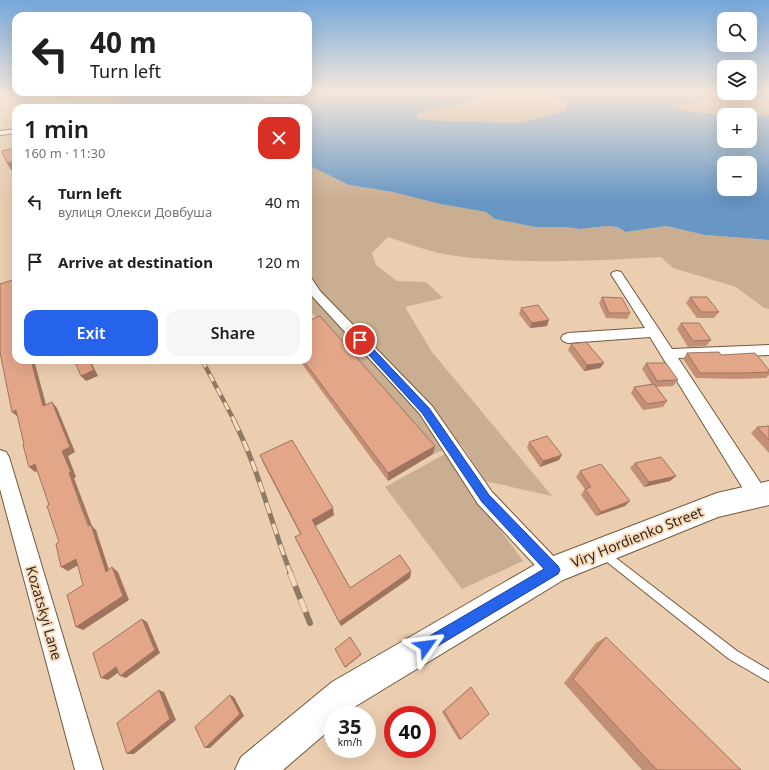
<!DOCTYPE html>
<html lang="en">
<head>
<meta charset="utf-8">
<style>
  :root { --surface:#fff; --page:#f6f6f6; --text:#202124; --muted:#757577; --accent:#2563eb }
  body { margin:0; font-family:"Noto Sans",sans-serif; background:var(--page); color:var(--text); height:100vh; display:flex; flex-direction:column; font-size:15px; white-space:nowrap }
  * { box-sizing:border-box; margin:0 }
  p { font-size:13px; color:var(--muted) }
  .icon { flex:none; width:22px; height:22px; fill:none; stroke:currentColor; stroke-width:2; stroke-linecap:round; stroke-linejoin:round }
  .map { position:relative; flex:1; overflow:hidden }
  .drawer { position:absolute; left:12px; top:104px; width:300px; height:260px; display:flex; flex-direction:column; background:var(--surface); border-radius:12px; box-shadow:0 4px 16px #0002 }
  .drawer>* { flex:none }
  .banner { position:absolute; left:12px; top:12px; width:300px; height:84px; border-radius:12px; box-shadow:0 4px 16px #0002; background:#fff; color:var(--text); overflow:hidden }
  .tools { position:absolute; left:717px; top:12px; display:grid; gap:8px }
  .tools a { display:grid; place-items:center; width:40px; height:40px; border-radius:8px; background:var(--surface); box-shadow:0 4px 16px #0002; font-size:20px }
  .speed { position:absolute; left:324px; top:706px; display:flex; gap:8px; font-size:20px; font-weight:700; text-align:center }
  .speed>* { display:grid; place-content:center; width:52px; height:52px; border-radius:50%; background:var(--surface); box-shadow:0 4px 16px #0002; line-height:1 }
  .speed small { font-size:10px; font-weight:400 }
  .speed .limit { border:6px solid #d22; background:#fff; color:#111 }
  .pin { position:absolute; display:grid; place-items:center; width:34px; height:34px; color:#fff; margin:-17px; border:2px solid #fff; border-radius:50%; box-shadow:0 1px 4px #0007 }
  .me { position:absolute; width:44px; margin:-22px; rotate:59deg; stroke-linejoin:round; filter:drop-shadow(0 0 3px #0008) }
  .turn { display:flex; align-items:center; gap:14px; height:84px; padding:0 12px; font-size:18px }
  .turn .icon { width:52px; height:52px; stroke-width:2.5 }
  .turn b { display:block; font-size:28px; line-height:34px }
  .round { display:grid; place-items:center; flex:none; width:42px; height:42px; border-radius:12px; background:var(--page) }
  .head { display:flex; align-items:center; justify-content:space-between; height:68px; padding:0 12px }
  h1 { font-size:24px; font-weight:600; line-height:30px }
  .primary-button { display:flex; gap:8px; margin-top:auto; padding:8px 12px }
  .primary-button a { flex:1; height:46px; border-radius:12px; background:var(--accent); color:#fff; font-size:16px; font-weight:600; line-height:46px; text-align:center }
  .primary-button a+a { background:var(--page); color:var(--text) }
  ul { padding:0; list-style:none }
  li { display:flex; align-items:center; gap:12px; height:60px; padding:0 12px }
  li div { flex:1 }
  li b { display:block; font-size:15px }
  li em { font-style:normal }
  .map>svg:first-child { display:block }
  .green { fill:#caae92 }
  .water { fill:#6897c4; fill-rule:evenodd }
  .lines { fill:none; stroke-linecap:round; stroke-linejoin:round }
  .lane-casing { stroke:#73593e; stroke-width:2 }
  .street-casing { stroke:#73593e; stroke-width:2 }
  .secondary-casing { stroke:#73593e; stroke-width:2 }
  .lane { fill:#fff; fill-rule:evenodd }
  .street { fill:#fff; fill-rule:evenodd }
  .secondary { fill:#fff; fill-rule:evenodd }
  .rail-far2-casing { stroke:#8d7964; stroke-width:4.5 }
  .rail-far1-casing { stroke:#8d7964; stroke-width:5 }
  .rail-casing { stroke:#8d7964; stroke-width:6 }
  .rail-far2 { stroke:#f9dabb; stroke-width:3; stroke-dasharray:8; stroke-linecap:butt }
  .rail-far1 { stroke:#f9dabb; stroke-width:3.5; stroke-dasharray:11; stroke-linecap:butt }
  .rail { stroke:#f9dabb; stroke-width:5; stroke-dasharray:14; stroke-linecap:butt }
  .wall { fill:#c38f75 }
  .shaded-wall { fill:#9f745f }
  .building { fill:#e3a688; stroke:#9f745f }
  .route { fill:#2563eb; stroke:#184099 }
  .labels { text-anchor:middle; stroke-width:4; stroke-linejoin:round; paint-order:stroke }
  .near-street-label { font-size:14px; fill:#33281c; stroke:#f9dabb }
</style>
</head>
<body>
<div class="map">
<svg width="769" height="770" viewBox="0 0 769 770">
  <rect width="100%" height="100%" fill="#ebcdaf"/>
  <g class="green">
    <polygon points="46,92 101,93 105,97 120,98 117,104 129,108 79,108 55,95"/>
    <path d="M498 92C514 92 561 91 569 107L565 111C562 111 522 122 519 123L443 121 417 119V113L438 108 451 107Z"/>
    <path d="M702 92H769V115C754 114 682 115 673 106L705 101V97Z"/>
    <path d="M308 165 349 185 393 192 440 204 486 212 496 219 535 227H565L580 229 607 226 616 227 627 232 666 226 705 235 769 240V309L764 308 736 287 673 268 661 257C596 261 529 264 464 257 438 255 412 245 388 237L372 253 376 265 397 281 426 282 443 298 405 307 432 352 552 496 485 481 461 444 433 454 308 308Z"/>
    <polygon points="445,454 523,561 462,589 385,487"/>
  </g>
  <path class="water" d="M89 92H261L259 99C269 102 300 107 303 92H498L451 107 438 108 417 114V119L443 121 519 123C521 122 556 113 559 113V111H565L568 107 566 104V102L560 101V99L533 92H702L705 97V101L673 106C680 113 730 114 742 115H724V141H750V116L769 115V240L705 235 666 226 626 232 617 227 607 226 580 229 565 227H535L495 219 486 212 440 204 393 192 349 185 308 165V108L285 107 129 108 117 104 120 98 105 97 101 93ZM724 163H750V189H724Z"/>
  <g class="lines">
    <g class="lane-casing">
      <g id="lane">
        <polygon points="284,92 286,92 284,99 283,100 282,99"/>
        <polygon points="605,550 608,552 737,651 769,670 769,682 729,659 602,558 600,555 602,552"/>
      </g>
    </g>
    <g class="street-casing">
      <g id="street">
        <polygon points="16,129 16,133 0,135 0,131"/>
        <polygon points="617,271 621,272 672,349 769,345 769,355 678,358 764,488 766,494 764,500 757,502 750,500 650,337 568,343 563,341 561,338 563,335 568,333 645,328 611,274 613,272"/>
        <polygon points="308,277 312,279 320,291 432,406 492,492 560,563 563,570 560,577 553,580 546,577 478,504 420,414 312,296 308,290"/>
        <polygon points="0,450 6,452 9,457 103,770 75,770 0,489"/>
      </g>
    </g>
    <g class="secondary-casing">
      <polygon id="secondary" points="769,481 769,505 718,517 563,580 356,706 346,715 333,715 333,727 283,770 235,770 241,757 332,682 543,560 717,493"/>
    </g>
    <use href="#lane" class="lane"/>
    <use href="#street" class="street"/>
    <use href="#secondary" class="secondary"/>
    <g class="rail-far2-casing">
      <polyline id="rail-far2" points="202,360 235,422"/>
    </g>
    <g class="rail-far1-casing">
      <path id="rail-far1" d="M234 421C259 469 271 524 291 574"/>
    </g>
    <g class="rail-casing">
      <polyline id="rail" points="290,573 310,623"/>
    </g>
    <use href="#rail-far2" class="rail-far2"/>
    <use href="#rail-far1" class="rail-far1"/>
    <use href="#rail" class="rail"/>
  </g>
  <g class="wall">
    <polygon points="602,297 630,313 627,319 606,318 599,303"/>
    <polygon points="690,297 719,312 714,318 697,318 686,303"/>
    <polygon points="521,308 547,326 530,328 519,314"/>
    <polygon points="681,323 711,340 706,346 688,347 677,329"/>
    <polygon points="571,344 604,363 600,368 584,371 568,350"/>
    <polygon points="687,353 721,355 769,370 769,375 766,378 737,379 696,378 683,359"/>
    <polygon points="299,360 308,360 433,454 388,481"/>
    <polygon points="646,363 678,380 673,386 656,387 667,401 663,407 643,410 631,393 634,387 652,385 642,369"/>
    <polygon points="769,426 769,453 751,433 757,427"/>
    <polygon points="529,442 559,460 540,467 527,448"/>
    <polygon points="260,455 334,515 315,526 350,588 411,571 410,578 341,626 298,544 295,537 300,534 263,463"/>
    <polygon points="635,463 676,476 670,481 644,487 630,468"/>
    <polygon points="580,471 625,506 596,516 581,495 585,489 576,477"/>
    <polygon points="606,637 741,770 642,770 564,683 596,643"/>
    <polygon points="471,687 461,739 459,740 442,712"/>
  </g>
  <g class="shaded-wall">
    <polygon points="16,161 16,170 11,170 7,163"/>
    <polygon points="549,320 547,326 530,328 532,323"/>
    <polygon points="31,360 34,360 48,412 43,406"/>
    <polygon points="89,360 90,360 98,376 86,381 81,376"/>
    <polygon points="604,363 600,368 584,371 587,365"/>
    <polygon points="52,402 57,408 75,452 68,456 76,477 74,478 92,526 96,530 111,576 106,572 69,473 62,451"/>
    <polygon points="16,410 18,417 12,412"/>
    <polygon points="435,446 433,454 388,481 388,473"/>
    <polygon points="562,455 559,460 540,467 543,461"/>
    <polygon points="35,464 41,469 35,472 29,467"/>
    <polygon points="676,476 670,481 644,487 649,482"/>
    <polygon points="630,501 625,506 596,516 601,512"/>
    <polygon points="333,508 334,515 314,527 312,520"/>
    <polygon points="76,559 82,563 68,571 61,567"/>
    <polygon points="112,567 118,572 129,600 83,630 76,627"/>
    <polygon points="411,571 410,578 341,626 339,622"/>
    <polygon points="142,619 147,622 160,653 126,678 120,676"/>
    <polygon points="361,654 361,655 345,668 345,667"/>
    <polygon points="116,667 123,669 108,680 101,678"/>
    <polygon points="159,690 164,692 176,720 134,754 127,754"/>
    <polygon points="230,695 234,697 244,716 210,748 205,748"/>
  </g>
  <g class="building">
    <polygon points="16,148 16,161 7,163 2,151"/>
    <polygon points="16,279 16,360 31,360 43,406 52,402 70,447 62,451 71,472 69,473 88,526 91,525 106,572 112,567 123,596 76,627 67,595 83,585 76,559 61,567 56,544 59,542 47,506 49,505 35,464 29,467 23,445 24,444 16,410 12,412 0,352 0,284"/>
    <polygon points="602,297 622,298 630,313 609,313"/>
    <polygon points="690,297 707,297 719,312 701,312"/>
    <polygon points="538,305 549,320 532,323 521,308"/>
    <polygon points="320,316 435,446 388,473 303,360 308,360 308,321"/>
    <polygon points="681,323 699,323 711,340 693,341"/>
    <polygon points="586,342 604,363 587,365 571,344"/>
    <polygon points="719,352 721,355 755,353 769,370 769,372 743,373 700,373 687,353"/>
    <polygon points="74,360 89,360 94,370 81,376"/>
    <polygon points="646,363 666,363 678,380 657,381"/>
    <polygon points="654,384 667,401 647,404 634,387"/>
    <polygon points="769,426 769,440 757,427"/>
    <polygon points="547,436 562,455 543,461 529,442"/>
    <polygon points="292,440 333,508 312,520 350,588 400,555 411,571 339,622 295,537 301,534 260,455"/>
    <polygon points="661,457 676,476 649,482 635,463"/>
    <polygon points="601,464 630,501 601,512 585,489 591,487 580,471"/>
    <polygon points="142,619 155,650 120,676 116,667 101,678 93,653"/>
    <polygon points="350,637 361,654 345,667 335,649"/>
    <polygon points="606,637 741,770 657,770 573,679"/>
    <polygon points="471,687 489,714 461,739 444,711"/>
    <polygon points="159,690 170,719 127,754 117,723"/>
    <polygon points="230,695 240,714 205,748 195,727"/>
  </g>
  <linearGradient id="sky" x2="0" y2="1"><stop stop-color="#75a8da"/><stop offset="0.46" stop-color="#f6e8db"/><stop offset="1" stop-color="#f6e8db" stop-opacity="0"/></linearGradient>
  <rect width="769" height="200" fill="url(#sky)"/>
  <polygon class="route" points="360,337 363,338 429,408 489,495 558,566 560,570 558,574 426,653 421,651 419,646 421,641 544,569 482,502 422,413 357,342 356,340"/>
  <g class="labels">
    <g class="near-street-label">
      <text transform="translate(637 537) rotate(-22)" y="5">Viry Hordienko Street</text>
      <text transform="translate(44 613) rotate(74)" y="5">Kozatskyi Lane</text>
    </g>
  </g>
</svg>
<div class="tools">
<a><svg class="icon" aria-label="search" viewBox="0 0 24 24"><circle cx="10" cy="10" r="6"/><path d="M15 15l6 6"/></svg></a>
<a><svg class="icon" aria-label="layers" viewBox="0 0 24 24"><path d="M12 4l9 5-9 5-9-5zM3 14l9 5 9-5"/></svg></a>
<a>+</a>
<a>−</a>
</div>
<div class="speed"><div>35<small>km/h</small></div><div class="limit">40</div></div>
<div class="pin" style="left:360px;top:340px;background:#d93025"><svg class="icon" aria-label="arrive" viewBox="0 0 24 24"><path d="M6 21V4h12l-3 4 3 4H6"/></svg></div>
<svg class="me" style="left:426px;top:646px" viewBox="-20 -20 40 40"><path d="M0-17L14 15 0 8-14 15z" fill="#2563eb" stroke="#fff" stroke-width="4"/></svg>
<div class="banner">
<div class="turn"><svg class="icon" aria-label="left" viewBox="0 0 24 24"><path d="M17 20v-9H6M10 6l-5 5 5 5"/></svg><div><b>40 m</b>Turn left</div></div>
</div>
<section class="drawer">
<div class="head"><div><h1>1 min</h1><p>160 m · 11:30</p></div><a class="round" style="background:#d93025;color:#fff"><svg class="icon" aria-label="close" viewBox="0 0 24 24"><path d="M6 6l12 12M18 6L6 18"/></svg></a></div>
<ul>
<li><svg class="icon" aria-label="left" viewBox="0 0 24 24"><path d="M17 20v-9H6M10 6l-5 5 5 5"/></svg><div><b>Turn left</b><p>вулиця Олекси Довбуша</p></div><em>40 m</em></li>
<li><svg class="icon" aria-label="arrive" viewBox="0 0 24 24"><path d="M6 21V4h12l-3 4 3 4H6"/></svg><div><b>Arrive at destination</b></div><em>120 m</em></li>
</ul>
<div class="primary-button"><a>Exit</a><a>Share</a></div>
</section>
</div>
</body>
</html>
